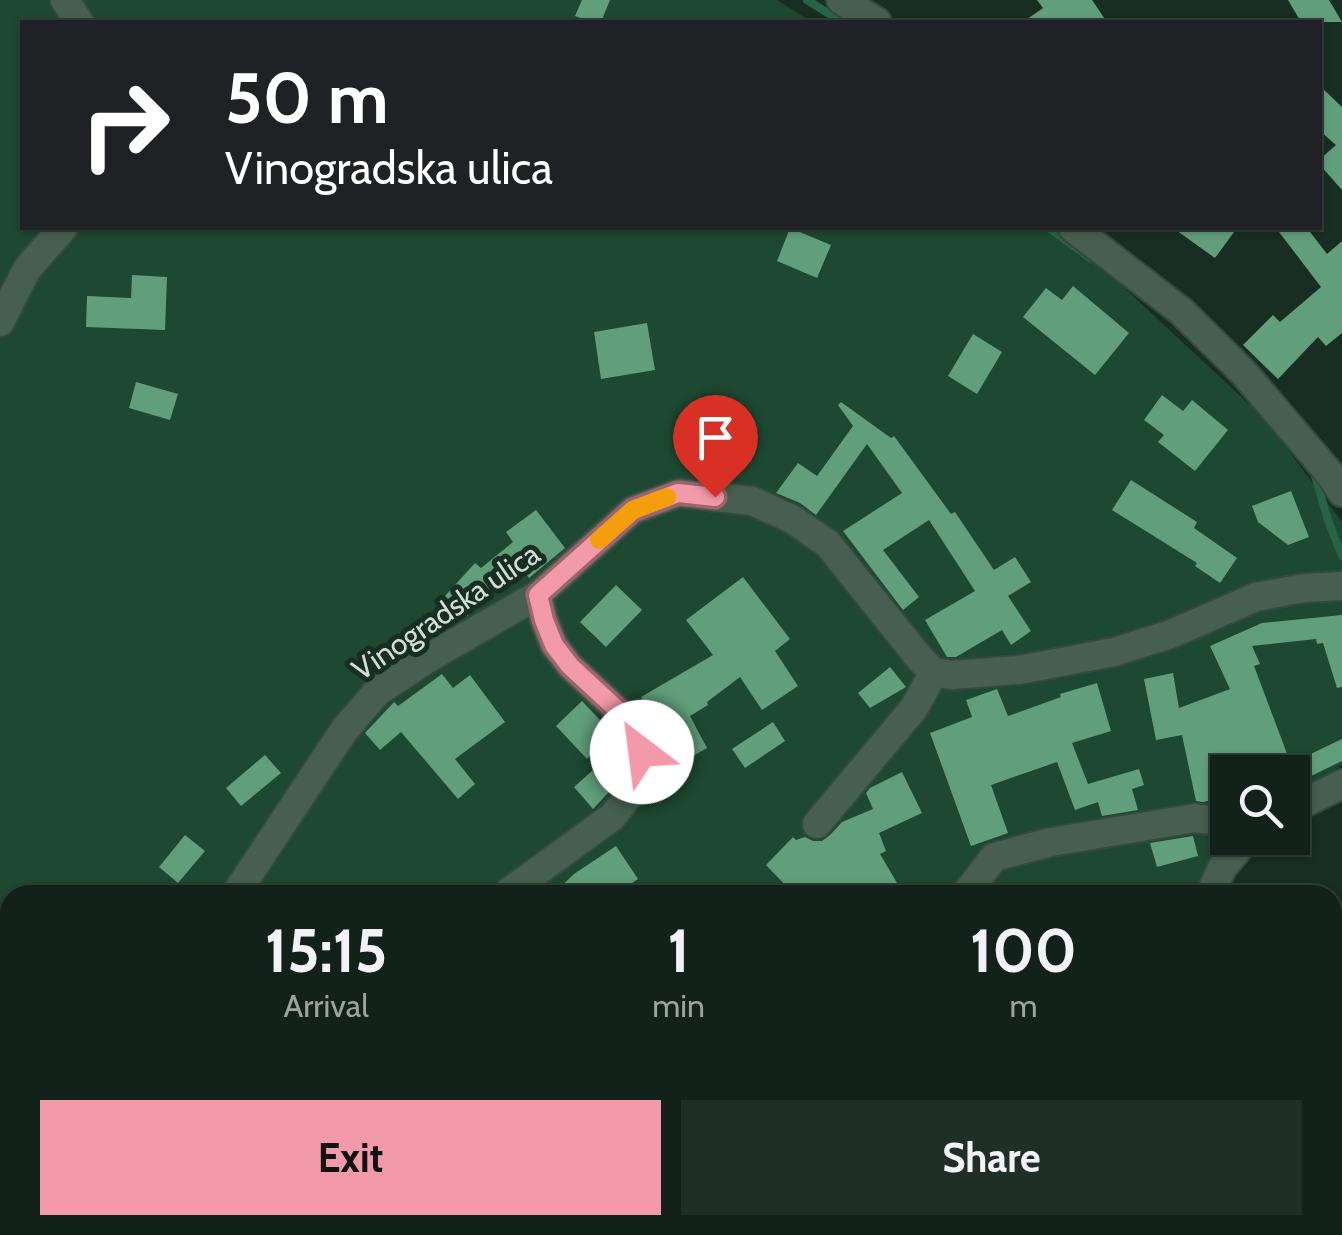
<!DOCTYPE html>
<html lang="en">
<head>
<meta charset="utf-8">
<style>
  :root { --surface:#12221a; --page:#1f2f27; --text:#f1f3f6; --muted:#9ca4a2; --line:#313f39; --accent:#f39aaa }
  body { margin:0; font-family:Cabin,sans-serif; background:var(--page); color:var(--text); height:100vh; display:flex; flex-direction:column; font-size:38px; white-space:nowrap }
  * { box-sizing:border-box; margin:0 }
  p { font-size:32px; color:var(--muted) }
  .icon { flex:none; width:55px; height:55px; fill:none; stroke:currentColor; stroke-width:2; stroke-linecap:round; stroke-linejoin:round }
  .map { position:relative; flex:1; overflow:hidden }
  .details { position:absolute; left:0px; top:885px; width:1342px; height:350px; display:flex; flex-direction:column; background:var(--surface); border-radius:30px 30px 0 0; box-shadow:0 2px 8px #0004,0 0 0 2px var(--line) }
  .details>* { flex:none }
  .top-card { position:absolute; left:20px; top:20px; width:1302px; height:210px; border-radius:0px; box-shadow:0 2px 8px #0004,0 0 0 2px var(--line); background:#202124; color:#fff; overflow:hidden }
  .controls { position:absolute; left:1210px; top:755px; display:grid; gap:20px }
  .controls a { display:grid; place-items:center; width:100px; height:100px; border-radius:0px; background:var(--surface); box-shadow:0 2px 8px #0004,0 0 0 2px var(--line); font-size:50px }
  .pin { position:absolute; display:grid; place-items:center; width:85px; height:85px; color:#fff; margin:-102px -42px; border-radius:50% 50% 50% 0; rotate:-45deg; box-shadow:0 0 10px #0007 }
  .pin .icon { rotate:45deg }
  .me { position:absolute; width:110px; margin:-55px; rotate:330deg; stroke-linejoin:round; filter:drop-shadow(0 0 8px #0008) }
  .turn { display:flex; align-items:center; gap:35px; height:210px; padding:0 40px; font-size:45px }
  .turn .icon { width:130px; height:130px; stroke-width:2.5 }
  .turn b { display:block; font-size:70px; line-height:85px }
  .eta { display:flex; justify-content:space-evenly; align-items:center; height:170px; text-align:center }
  .eta b { font-size:60px; font-weight:800; line-height:70px }
  .primary-button { display:flex; gap:20px; margin-top:auto; padding:20px 40px }
  .primary-button a { flex:1; height:115px; border-radius:0px; background:var(--accent); color:#111; font-size:40px; font-weight:800; line-height:115px; text-align:center }
  .primary-button a+a { background:var(--page); color:var(--text) }
  .map>svg:first-child { display:block }
  .green { fill:#1d4831 }
  .lines { fill:none; stroke-linecap:round; stroke-linejoin:round }
  .stream { stroke:#276445; stroke-width:8 }
  .building { fill:#619e7b }
  .street-casing { stroke:#354a3f; stroke-width:32 }
  .street { stroke:#475f50; stroke-width:28 }
  .route-casing { stroke:#9e646e; stroke-width:25 }
  .route { stroke:#f39aaa; stroke-width:18 }
  .slow { stroke:#f59e0b; stroke-width:18 }
  .labels { text-anchor:middle; stroke-width:10; stroke-linejoin:round; paint-order:stroke }
  .street-label { font-size:30px; fill:#d0ded5; stroke:#182e22 }
</style>
</head>
<body>
<div class="map">
<svg width="1342" height="1235" viewBox="0 0 1342 1235">
  <rect width="100%" height="100%" fill="#182e22"/>
  <g class="green">
    <polygon points="0,0 777,0 812,22 22,22 22,228 1060,228 1265,419 1342,522 1342,765 1312,785 1293,794 1292,772 1228,772 1228,838 1230,838 1197,895 10,895 10,1225 1314,1225 1302,1235 0,1235"/>
    <polygon points="1332,1122 1342,1140 1342,1202 1333,1210"/>
  </g>
  <g class="lines">
    <g class="stream">
      <polyline points="807,0 842,22"/>
      <polyline points="1049,228 1090,258"/>
      <polyline points="1313,469 1328,520 1342,556"/>
    </g>
  </g>
  <g class="building">
    <polygon points="582,0 610,0 601,22 591,22 575,16"/>
    <polygon points="1037,0 1092,0 1107,22 1023,22 1043,8"/>
    <polygon points="1288,0 1329,0 1342,22 1301,22"/>
    <polygon points="1320,86 1342,107 1342,190 1320,165 1320,159 1336,145 1320,131"/>
    <polygon points="790,228 831,245 817,278 777,261"/>
    <polygon points="1173,228 1237,228 1215,258"/>
    <polygon points="1276,228 1307,228 1327,254 1342,241 1342,333 1326,346 1318,337 1278,379 1243,345 1273,315 1280,322 1321,287"/>
    <polygon points="132,275 167,277 165,330 86,327 87,296 131,298"/>
    <polygon points="1073,286 1129,333 1095,375 1023,317 1046,288 1062,300"/>
    <polygon points="647,323 655,370 601,379 594,332"/>
    <polygon points="973,334 1002,352 977,394 948,376"/>
    <polygon points="136,382 178,394 170,420 129,408"/>
    <polygon points="1162,395 1183,411 1192,400 1228,430 1195,471 1158,442 1164,435 1144,420"/>
    <polygon points="841,402 891,438 894,436 951,514 955,512 994,570 1015,557 1031,582 1008,596 1031,631 1011,645 1002,630 956,657 947,657 925,620 975,591 929,520 883,550 919,597 903,610 843,531 902,493 867,444 816,515 800,503 776,493 798,463 817,476 853,426 838,405"/>
    <polygon points="707,415 719,435 692,451 680,431"/>
    <polygon points="1131,480 1197,522 1194,528 1237,558 1220,583 1195,566 1197,563 1112,510"/>
    <polygon points="1291,491 1309,537 1288,545 1258,522 1252,506"/>
    <polygon points="536,510 565,548 529,578 517,562 467,616 445,596 475,563 481,568 513,542 506,532"/>
    <polygon points="743,577 790,639 775,651 798,686 762,710 740,677 707,702 708,705 690,716 707,748 679,764 641,697 713,655 686,620"/>
    <polygon points="616,585 642,610 606,647 580,622"/>
    <polygon points="1342,615 1342,687 1337,688 1323,643 1317,644 1316,639 1252,646 1260,664 1254,666 1294,772 1228,772 1228,796 1203,802 1196,801 1182,735 1156,740 1144,679 1173,673 1179,708 1230,689 1210,646 1262,623"/>
    <polygon points="890,667 906,687 870,708 858,693"/>
    <polygon points="442,674 453,688 470,675 505,722 455,759 475,784 458,799 401,732 380,750 365,733 394,702 398,706"/>
    <polygon points="1097,683 1111,731 1072,743 1088,784 1139,769 1144,785 1132,789 1138,810 1102,816 1098,802 1075,810 1057,762 991,785 1008,833 971,846 930,733 972,717 966,700 997,689 1008,716 1061,697 1060,694"/>
    <polygon points="582,701 613,734 587,759 556,726"/>
    <polygon points="773,722 785,741 745,768 732,749"/>
    <polygon points="1342,739 1342,761 1307,778 1298,760"/>
    <polygon points="265,755 281,773 241,806 226,788"/>
    <polygon points="592,771 610,791 593,809 574,787"/>
    <polygon points="902,772 922,813 879,833 886,851 880,854 904,895 795,895 766,865 793,837 796,840 805,837 813,841 822,841 830,835 842,822 873,809 866,793 870,788"/>
    <polygon points="185,835 205,851 178,883 159,867"/>
    <polygon points="1193,836 1198,856 1157,867 1150,843"/>
    <polygon points="616,846 638,879 614,895 552,895 574,874"/>
  </g>
  <g class="lines">
    <g class="street-casing">
      <g id="street">
        <polyline points="65,0 79,22"/>
        <polyline points="841,0 877,22"/>
        <polyline points="1073,228 1181,311 1243,372 1330,474 1342,492"/>
        <polyline points="0,322 27,269 63,228"/>
        <polyline points="1292,809 1342,784"/>
        <polyline points="817,824 914,708 934,672"/>
        <polyline points="510,891 612,817 636,786 642,752 623,715 570,666 554,645 544,620 538,595"/>
        <polyline points="235,895 345,729 377,692 430,657 538,595 633,510 679,493 752,501 792,519 828,544 921,660 934,672 951,675 1019,670 1114,652 1171,634 1256,597 1304,588 1342,586"/>
        <polyline points="965,895 994,857 1051,842 1195,818 1228,823"/>
        <polyline points="1210,895 1222,868 1247,838"/>
        <polyline points="0,1064 10,1057"/>
        <polyline points="1332,1097 1342,1108"/>
        <polyline points="1332,1235 1342,1228"/>
      </g>
    </g>
    <use href="#street" class="street"/>
  </g>
  <g class="lines">
    <g class="route-casing">
      <polyline id="route" points="642,752 623,715 570,666 554,645 544,620 538,595 633,510 678,493 715,497"/>
    </g>
    <use href="#route" class="route"/>
    <polyline class="slow" points="599,540 633,510 667,497"/>
  </g>
  <g class="labels">
    <g class="street-label">
      <text transform="translate(446 612) rotate(-34)" y="10">Vinogradska ulica</text>
    </g>
  </g>
</svg>
<div class="controls">
<a><svg class="icon" aria-label="search" viewBox="0 0 24 24"><circle cx="10" cy="10" r="6"/><path d="M15 15l6 6"/></svg></a>
</div>
<div class="pin" style="left:715px;top:497px;background:#d93025"><svg class="icon" aria-label="arrive" viewBox="0 0 24 24"><path d="M6 21V4h12l-3 4 3 4H6"/></svg></div>
<svg class="me" style="left:642px;top:752px" viewBox="-20 -20 40 40"><circle r="19" fill="#fff"/><path d="M0-13L10 11 0 6-10 11z" fill="#f39aaa"/></svg>
<div class="top-card">
<div class="turn"><svg class="icon" aria-label="right" viewBox="0 0 24 24"><path d="M7 20v-9h11M14 6l5 5-5 5"/></svg><div><b>50 m</b>Vinogradska ulica</div></div>
</div>
<section class="details">
<div class="eta">
<div><b>15:15</b><p>Arrival</p></div>
<div><b>1</b><p>min</p></div>
<div><b>100</b><p>m</p></div>
</div>
<div class="primary-button"><a>Exit</a><a>Share</a></div>
</section>
</div>
</body>
</html>
